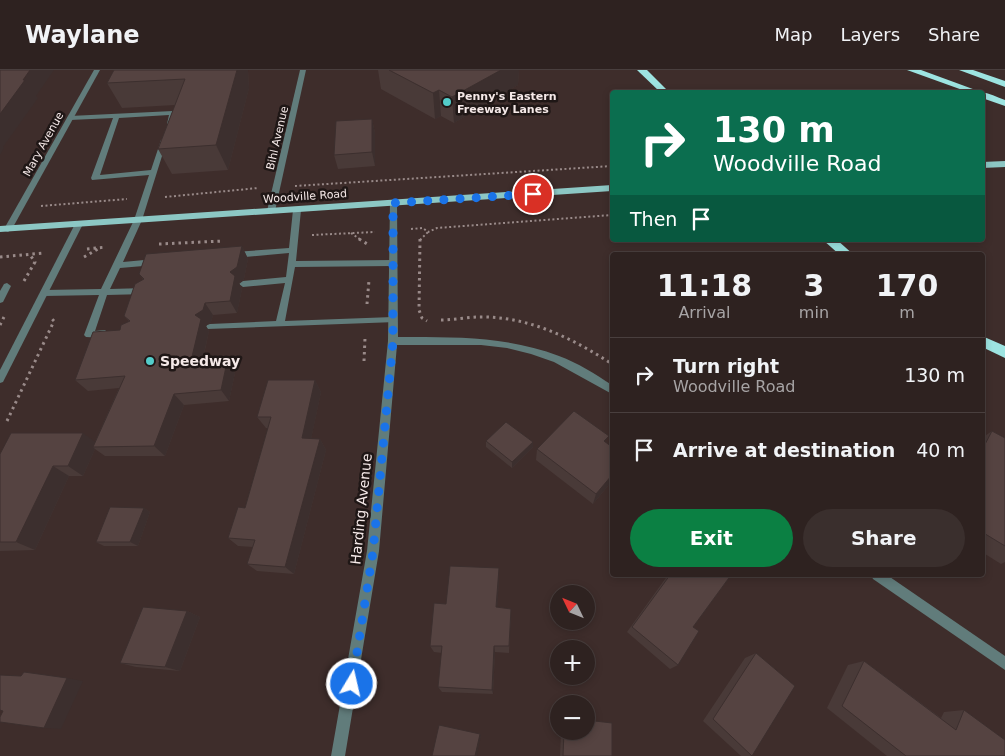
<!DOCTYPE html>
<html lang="en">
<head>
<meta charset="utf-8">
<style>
  :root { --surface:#2e2220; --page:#3a2f2d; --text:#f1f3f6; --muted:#a7a4a5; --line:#493f3e; --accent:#0b8043 }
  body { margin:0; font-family:"DejaVu Sans",sans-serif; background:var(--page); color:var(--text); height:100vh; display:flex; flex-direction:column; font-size:19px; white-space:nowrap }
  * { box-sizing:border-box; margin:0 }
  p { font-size:16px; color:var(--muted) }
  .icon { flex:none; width:28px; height:28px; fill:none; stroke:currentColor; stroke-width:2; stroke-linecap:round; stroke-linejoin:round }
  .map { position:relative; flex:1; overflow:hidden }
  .side { position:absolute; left:610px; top:182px; width:375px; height:325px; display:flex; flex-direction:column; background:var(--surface); border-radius:5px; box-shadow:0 2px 8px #0003,0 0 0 1px var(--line) }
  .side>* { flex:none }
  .banner { position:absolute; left:610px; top:20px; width:375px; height:152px; border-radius:5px; box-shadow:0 2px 8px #0003,0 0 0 1px var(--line); background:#0b6e4f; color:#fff; overflow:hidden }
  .needle { width:32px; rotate:313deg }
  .buttons { position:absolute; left:550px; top:515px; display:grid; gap:10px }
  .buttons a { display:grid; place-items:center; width:45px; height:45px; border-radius:50%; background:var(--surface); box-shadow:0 2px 8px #0003,0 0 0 1px var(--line); font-size:25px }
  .pin { position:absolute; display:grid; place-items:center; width:42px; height:42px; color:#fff; margin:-21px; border:2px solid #fff; border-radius:50%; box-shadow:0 1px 5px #0007 }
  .me { position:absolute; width:55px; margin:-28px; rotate:9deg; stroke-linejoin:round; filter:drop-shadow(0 0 4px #0008) }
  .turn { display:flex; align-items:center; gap:18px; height:105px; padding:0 20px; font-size:22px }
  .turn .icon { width:65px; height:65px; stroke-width:2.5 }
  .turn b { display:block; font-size:35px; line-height:42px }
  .then { display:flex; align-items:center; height:48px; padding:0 20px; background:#0003; gap:10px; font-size:19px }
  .eta { display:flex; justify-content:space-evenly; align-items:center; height:85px; text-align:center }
  .eta b { font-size:30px; font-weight:600; line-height:35px }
  .cta { display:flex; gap:10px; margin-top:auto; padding:10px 20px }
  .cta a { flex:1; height:58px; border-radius:30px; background:var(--accent); color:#fff; font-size:20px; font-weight:600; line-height:58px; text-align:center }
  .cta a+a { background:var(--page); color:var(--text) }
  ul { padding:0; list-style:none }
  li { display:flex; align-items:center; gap:15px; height:75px; padding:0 20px; border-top:1px solid var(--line) }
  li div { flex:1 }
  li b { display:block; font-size:19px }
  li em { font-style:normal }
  header { display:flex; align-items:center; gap:30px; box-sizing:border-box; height:70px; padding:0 25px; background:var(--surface); border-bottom:1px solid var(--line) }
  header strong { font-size:24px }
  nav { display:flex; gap:28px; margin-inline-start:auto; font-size:18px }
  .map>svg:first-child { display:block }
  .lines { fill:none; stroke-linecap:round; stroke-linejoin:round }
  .path-far1 { stroke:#998a89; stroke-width:2; stroke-dasharray:2 2.5; stroke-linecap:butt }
  .path { stroke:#998a89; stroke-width:3; stroke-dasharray:2.5 4; stroke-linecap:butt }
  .service { fill:#617c7b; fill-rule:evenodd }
  .minor { fill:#617c7b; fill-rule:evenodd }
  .primary { fill:#8cc7c4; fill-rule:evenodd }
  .motorway { fill:#9de4e1; fill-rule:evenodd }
  .wall { fill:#493a38 }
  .shaded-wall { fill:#3c2f2e }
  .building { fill:#554341; stroke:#3c2f2e }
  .route { stroke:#1a73e8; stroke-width:9; stroke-dasharray:0 16.2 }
  .poi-dot { fill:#53cdca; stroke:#1f1716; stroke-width:2 }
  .labels { text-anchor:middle; stroke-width:5; stroke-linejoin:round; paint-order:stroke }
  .far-poi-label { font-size:11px; font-weight:bold; fill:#f5e9e8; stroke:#1f1716; text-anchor:start }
  .far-street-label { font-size:11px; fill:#f5e9e8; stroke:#1f1716 }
  .poi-label { font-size:14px; font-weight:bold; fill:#f5e9e8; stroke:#1f1716; text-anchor:start }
  .street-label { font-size:14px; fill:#f5e9e8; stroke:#1f1716 }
</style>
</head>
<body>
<header>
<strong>Waylane</strong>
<nav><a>Map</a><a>Layers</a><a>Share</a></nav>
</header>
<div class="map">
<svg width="1005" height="686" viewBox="0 0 1005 686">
  <rect width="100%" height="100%" fill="#3e2d2b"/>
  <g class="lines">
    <g class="path-far1">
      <polyline points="295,116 612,96"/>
      <polyline points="165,127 258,118"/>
      <polyline points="41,136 127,129"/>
      <polyline points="411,159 423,158 428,162 437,158 612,145"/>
      <polyline points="351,163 361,170"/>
      <polyline points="312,165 375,162"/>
      <polyline points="420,170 428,162"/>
    </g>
    <g class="path">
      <polyline points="359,169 369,175"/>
      <polyline points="420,169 419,240 422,248 427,251"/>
      <polyline points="159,174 223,171"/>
      <polyline points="87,179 106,177"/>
      <polyline points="0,187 44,183"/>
      <polyline points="84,187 98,179"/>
      <polyline points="24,211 35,192 30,185"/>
      <polyline points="367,234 369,210"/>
      <path d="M441 250C454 250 467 247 479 247 528 246 572 268 612 294"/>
      <polyline points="0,255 4,247"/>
      <polyline points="364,291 365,268"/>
      <polyline points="7,351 54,251 52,249"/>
    </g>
    <g class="service">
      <polygon points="173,41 176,43 173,54 170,56 167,54 169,45 119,48 100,105 151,100 161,70 164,68 167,70 142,150 123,192 155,189 159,192 155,195 120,198 110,219 146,218 150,221 146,224 107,225 95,261 105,260 110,264 105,268 86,267 84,265 99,225 44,226 40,223 44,220 101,219 134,150 149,105 92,110 91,108 113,48 70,50 67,48 70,46"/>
      <polygon points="297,137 301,140 296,191 393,190 397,193 393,196 295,197 285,251 393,247 397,250 396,252 207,259 205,257 207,255 210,254 276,251 285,213 243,217 239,214 243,211 286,207 289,183 234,188 230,185 234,182 289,178 293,140"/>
      <polygon points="7,213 11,216 3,232 0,233 0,221 4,214"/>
    </g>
    <g class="minor">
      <polygon points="94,0 100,0 12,159 8,162 5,161 4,159"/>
      <polygon points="300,0 306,0 275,141 271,144 267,141"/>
      <path d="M390 131H393L397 133 398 267C453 267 507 266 559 286 578 293 595 304 612 315V324L554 292 531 284 507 278 481 275H397L379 481 345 686H331L367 481 388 271Z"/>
      <polygon points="79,151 83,154 3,312 0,313 0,300 75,154"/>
      <polygon points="871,505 887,505 1005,586 1005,600 873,509"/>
    </g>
    <g class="primary">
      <polygon points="1005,91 1005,97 982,98 982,92"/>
      <polygon points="612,115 612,121 0,162 0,156"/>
    </g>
    <g class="motorway">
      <polygon points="637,0 647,0 669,22 660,22"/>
      <polygon points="907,0 921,0 981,22 968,22"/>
      <polygon points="959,0 973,0 1005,11 1005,17"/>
      <path d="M981 22C989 23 997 27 1005 30V36L982 28V22Z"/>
      <polygon points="823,170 837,170 854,185 840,185"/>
      <polygon points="982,266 1005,276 1005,288 982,277"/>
    </g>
  </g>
  <g class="wall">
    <polygon points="114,0 248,0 249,18 228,100 172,104 158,79 175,35 122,38 107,13"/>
    <polygon points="378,0 519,0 518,15 454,53 441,46 435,49 381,19"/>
    <polygon points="372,49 375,63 375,96 338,99 334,85"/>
    <polygon points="242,176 248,189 244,209 239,213 242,219 237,243 213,245 211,252 206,256 209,261 202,294 227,292 235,303 229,331 184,335 165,386 105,386 95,379 83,406 69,406 35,480 0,481 0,384 95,372 119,318 88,321 75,310 120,260 129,251 124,246 143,209 139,204"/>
    <polygon points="315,310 321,322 311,369 320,369 326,380 294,504 257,501 247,494 253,477 238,476 228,468 245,438 268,358 266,358 257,347"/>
    <polygon points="992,361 1005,368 1005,492 1001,494 982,482 982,368"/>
    <polygon points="486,371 533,377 512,398 486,377"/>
    <polygon points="606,373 612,377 612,411 593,434 536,390 537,379"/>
    <polygon points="144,438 150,442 138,476 104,476 96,472"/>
    <polygon points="668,505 731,505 693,557 678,595 670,599 627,562"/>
    <polygon points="499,509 497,537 511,539 509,583 495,582 493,624 442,622 438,617 442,583 434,582 430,576 446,534"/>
    <polygon points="187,541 200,547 180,601 136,597 120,593"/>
    <polygon points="756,583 752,686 741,686 703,651 745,588"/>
    <polygon points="864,591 941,648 944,642 964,640 1005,686 887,686 827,638 848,595"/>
    <polygon points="561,661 586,661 612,686 560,686"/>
  </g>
  <g class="shaded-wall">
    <polygon points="30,0 54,0 36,26 38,28 3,77 4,78 0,85 0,44"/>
    <polygon points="237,0 248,0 249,18 228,100 216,75"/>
    <polygon points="501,0 519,0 518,15 454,53 452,27"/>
    <polygon points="439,20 441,46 435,49 433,23"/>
    <polygon points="372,49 375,63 375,96 372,82"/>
    <polygon points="242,176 248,189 244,209 239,213 242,219 237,243 230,231 230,202"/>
    <polygon points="205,233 213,245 211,252 206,256 209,261 199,306 190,295 195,245"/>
    <polygon points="227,292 235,303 229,331 221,320"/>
    <polygon points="315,310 321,322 309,379 302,368"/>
    <polygon points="174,324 184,335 165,386 154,376"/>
    <polygon points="83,363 98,374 93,377 95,379 83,406 68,396"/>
    <polygon points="320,369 326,380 294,504 285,497"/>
    <polygon points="533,372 533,377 512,398 512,392"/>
    <polygon points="53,396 69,406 35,480 16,472"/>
    <polygon points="612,405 612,411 593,434 596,424"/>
    <polygon points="144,438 150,442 138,476 130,472"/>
    <polygon points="499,498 499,509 497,546 496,537"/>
    <polygon points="187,541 200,547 180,601 165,597"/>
    <polygon points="494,576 495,582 493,624 492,620"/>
    <polygon points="67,608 83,611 61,659 44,658"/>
    <polygon points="480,664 481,665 477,686 475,686"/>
  </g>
  <g class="building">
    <polygon points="0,0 30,0 23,10 25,10 0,44"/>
    <polygon points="114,0 237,0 216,75 158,79 185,9 107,13"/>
    <polygon points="389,0 501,0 452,27 439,20 433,23"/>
    <polygon points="372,49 372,82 334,85 336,51"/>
    <polygon points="242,176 237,197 230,202 235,206 230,231 205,233 203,240 195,245 201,249 190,295 227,292 221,320 174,324 154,376 93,377 125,306 75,310 93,262 120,260 121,255 130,251 124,246 135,214 144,209 139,204 146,184"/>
    <polygon points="268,310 315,310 302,368 320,369 285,497 247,494 255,470 228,468 238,437 245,438 271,347 257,347"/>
    <polygon points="574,341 609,366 604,371 612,377 612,405 596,424 537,379"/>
    <polygon points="506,352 533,372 512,392 486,371"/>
    <polygon points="992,361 1005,368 1005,476 982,462 982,389 984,386 982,385 982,380"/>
    <polygon points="11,363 83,363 68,396 53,396 16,472 0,472 0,384"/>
    <polygon points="110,437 144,438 130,472 96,472"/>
    <polygon points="450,496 499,498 496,537 511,539 509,576 494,576 492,620 438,617 442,576 430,576 434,533 446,534"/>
    <polygon points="670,505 731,505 693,557 699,561 678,595 632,557"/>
    <polygon points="143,537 187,541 165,597 120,593"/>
    <polygon points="756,583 795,616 752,686 713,649"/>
    <polygon points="864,591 956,660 964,640 1005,670 1005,686 906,686 842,636"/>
    <polygon points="24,602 67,608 44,658 0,652 0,647 3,641 0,640 0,605 21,606"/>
    <polygon points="586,650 612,653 612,686 563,686 564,661 586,661"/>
    <polygon points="439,655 480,664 475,686 432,686"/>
  </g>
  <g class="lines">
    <polyline class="route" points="352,614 373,482 393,271 393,133 533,124"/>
  </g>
  <g class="poi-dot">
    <circle cx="447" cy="32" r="5"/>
    <circle cx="150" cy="291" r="5"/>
  </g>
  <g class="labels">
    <g class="far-poi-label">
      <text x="457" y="30">Penny's Eastern<tspan x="457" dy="13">Freeway Lanes</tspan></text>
    </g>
    <g class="far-street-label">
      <text transform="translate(277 68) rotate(-77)" y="4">Bihl Avenue</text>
      <text transform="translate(43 74) rotate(-61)" y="4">Mary Avenue</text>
      <text transform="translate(305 126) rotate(-4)" y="4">Woodville Road</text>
    </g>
    <g class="poi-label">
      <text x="160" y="296">Speedway</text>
    </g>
    <g class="street-label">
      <text transform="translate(361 439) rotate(-84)" y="5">Harding Avenue</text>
    </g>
  </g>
</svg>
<div class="buttons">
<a><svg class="needle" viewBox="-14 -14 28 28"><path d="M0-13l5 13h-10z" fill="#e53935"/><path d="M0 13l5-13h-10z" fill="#a7a4a5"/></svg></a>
<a>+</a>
<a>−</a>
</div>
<div class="pin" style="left:533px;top:124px;background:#d93025"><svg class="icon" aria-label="arrive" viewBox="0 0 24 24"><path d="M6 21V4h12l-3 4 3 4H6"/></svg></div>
<svg class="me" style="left:352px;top:614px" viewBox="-20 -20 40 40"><circle r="17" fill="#1a73e8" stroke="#fff" stroke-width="3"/><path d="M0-11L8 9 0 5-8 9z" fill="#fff"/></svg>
<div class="banner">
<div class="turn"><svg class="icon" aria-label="right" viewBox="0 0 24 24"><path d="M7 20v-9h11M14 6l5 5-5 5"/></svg><div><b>130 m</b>Woodville Road</div></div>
<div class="then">Then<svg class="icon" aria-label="arrive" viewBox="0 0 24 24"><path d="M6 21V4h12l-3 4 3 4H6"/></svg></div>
</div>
<section class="side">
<div class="eta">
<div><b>11:18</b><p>Arrival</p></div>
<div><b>3</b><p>min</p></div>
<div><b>170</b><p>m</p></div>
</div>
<ul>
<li><svg class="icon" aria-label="right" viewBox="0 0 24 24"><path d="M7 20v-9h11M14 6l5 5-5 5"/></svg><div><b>Turn right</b><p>Woodville Road</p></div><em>130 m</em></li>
<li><svg class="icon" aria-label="arrive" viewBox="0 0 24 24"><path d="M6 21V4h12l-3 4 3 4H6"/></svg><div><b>Arrive at destination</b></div><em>40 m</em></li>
</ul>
<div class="cta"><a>Exit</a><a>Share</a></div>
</section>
</div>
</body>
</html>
